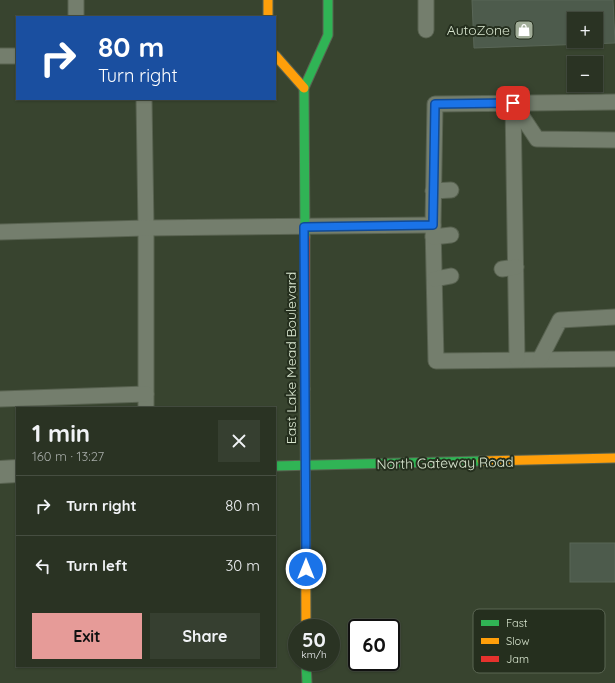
<!DOCTYPE html>
<html lang="en">
<head>
<meta charset="utf-8">
<style>
  :root { --surface:#2a3323; --page:#363f30; --text:#f1f3f6; --muted:#a5aaa6; --line:#464e41; --accent:#e69b98 }
  body { margin:0; font-family:Quicksand,sans-serif; background:var(--page); color:var(--text); height:100vh; display:flex; flex-direction:column; font-size:15px; white-space:nowrap }
  * { box-sizing:border-box; margin:0 }
  p { font-size:13px; color:var(--muted) }
  .icon { flex:none; width:22px; height:22px; fill:none; stroke:currentColor; stroke-width:2; stroke-linecap:round; stroke-linejoin:round }
  .map { position:relative; flex:1; overflow:hidden }
  .details { position:absolute; left:16px; top:407px; width:260px; height:260px; display:flex; flex-direction:column; background:var(--surface); border-radius:0px; box-shadow:0 1px 3px #0004,0 0 0 1px var(--line) }
  .details>* { flex:none }
  .top-card { position:absolute; left:16px; top:16px; width:260px; height:84px; border-radius:0px; box-shadow:0 1px 3px #0004,0 0 0 1px var(--line); background:#1a4fa0; color:#fff; overflow:hidden }
  .controls { position:absolute; left:567px; top:12px; display:grid; gap:8px }
  .controls a { display:grid; place-items:center; width:36px; height:36px; border-radius:0px; background:var(--surface); box-shadow:0 1px 3px #0004,0 0 0 1px var(--line); font-size:20px }
  .speed { position:absolute; left:288px; top:619px; display:flex; gap:8px; font-size:20px; font-weight:700; text-align:center }
  .speed>* { display:grid; place-content:center; width:52px; height:52px; border-radius:50%; background:var(--surface); box-shadow:0 1px 3px #0004,0 0 0 1px var(--line); line-height:1 }
  .speed small { font-size:10px; font-weight:400 }
  .speed .limit { border:2px solid #111; border-radius:6px; background:#fff; color:#111 }
  .pin { position:absolute; display:grid; place-items:center; width:34px; height:34px; color:#fff; margin:-17px; border-radius:8px; box-shadow:0 2px 6px #0006 }
  .me { position:absolute; width:44px; margin:-22px; rotate:0deg; stroke-linejoin:round; filter:drop-shadow(0 0 3px #0008) }
  .turn { display:flex; align-items:center; gap:14px; height:84px; padding:0 16px; font-size:18px }
  .turn .icon { width:52px; height:52px; stroke-width:2.5 }
  .turn b { display:block; font-size:28px; line-height:34px }
  .round { display:grid; place-items:center; flex:none; width:42px; height:42px; border-radius:0px; background:var(--page) }
  .headline { display:flex; align-items:center; justify-content:space-between; height:68px; padding:0 16px }
  h1 { font-size:24px; font-weight:700; line-height:30px }
  .primary-button { display:flex; gap:8px; margin-top:auto; padding:8px 16px }
  .primary-button a { flex:1; height:46px; border-radius:0px; background:var(--accent); color:#111; font-size:16px; font-weight:700; line-height:46px; text-align:center }
  .primary-button a+a { background:var(--page); color:var(--text) }
  ul { padding:0; list-style:none }
  li { display:flex; align-items:center; gap:12px; height:60px; padding:0 16px; border-top:1px solid var(--line) }
  li div { flex:1 }
  li b { display:block; font-size:15px }
  li em { font-style:normal }
  .map>svg:first-child { display:block }
  .building { fill:#4d5b4c; stroke:#596657; fill-rule:evenodd }
  .lines { fill:none; stroke-linecap:round; stroke-linejoin:round }
  .lane-casing { stroke:#586250; stroke-width:17 }
  .street-casing { stroke:#586250; stroke-width:24 }
  .fast-casing { stroke:#586250; stroke-width:11 }
  .slow-casing { stroke:#586250; stroke-width:11 }
  .jam-casing { stroke:#586250; stroke-width:11 }
  .lane { stroke:#747e6d; stroke-width:15 }
  .street { stroke:#747e6d; stroke-width:22 }
  .fast { stroke:#30b455; stroke-width:9 }
  .slow { stroke:#ff9f0a; stroke-width:9 }
  .jam { stroke:#e5322d; stroke-width:9 }
  .route-casing { stroke:#114b97; stroke-width:10 }
  .route { stroke:#1a73e8; stroke-width:7 }
  .labels { text-anchor:middle; stroke-width:4; stroke-linejoin:round; paint-order:stroke }
  .poi-label { font-size:14px; fill:#d9e6d0; stroke:#252f1e; text-anchor:end }
  .street-label { font-size:14px; fill:#d9e6d0; stroke:#252f1e }
  .key { fill:#252f1e; stroke:#5b6653; stroke-width:1 }
  .key-label { font-size:11px; fill:#d9e6d0 }
</style>
</head>
<body>
<div class="map">
<svg width="615" height="683" viewBox="0 0 615 683">
  <rect width="100%" height="100%" fill="#38442f"/>
  <g class="building">
    <path d="M472 0H613L615 43 474 48ZM574 19H596V41H574Z"/>
    <rect x="570" y="543" width="45" height="39"/>
  </g>
  <g class="lines">
    <g class="lane-casing">
      <g id="lane">
        <polyline points="426,0 426,30"/>
        <polyline points="76,17 76,0"/>
        <polyline points="0,56 17,56"/>
        <polyline points="144,99 146,228 146,408"/>
        <polyline points="615,102 435,104 433,225 436,361 615,359"/>
        <polyline points="513,103 517,359"/>
        <polyline points="513,103 537,139 615,140"/>
        <polyline points="433,191 451,190"/>
        <polyline points="0,232 146,228 433,225"/>
        <polyline points="433,237 451,235"/>
        <polyline points="502,269 516,267"/>
        <polyline points="435,279 451,276"/>
        <polyline points="540,359 560,320 615,317"/>
        <polyline points="0,399 146,394"/>
      </g>
    </g>
    <g class="street-casing">
      <polyline id="street" points="0,472 17,471"/>
    </g>
    <g class="fast-casing">
      <g id="fast">
        <polyline points="305,237 304,88 328,35 328,0"/>
        <polyline points="275,466 482,461"/>
        <polyline points="306,662 307,683"/>
      </g>
    </g>
    <g class="slow-casing">
      <g id="slow">
        <polyline points="268,0 268,17"/>
        <polyline points="275,55 304,88"/>
        <polyline points="305,389 306,628"/>
        <polyline points="482,461 615,458"/>
      </g>
    </g>
    <g class="jam-casing">
      <polyline id="jam" points="305,237 305,389"/>
    </g>
    <use href="#lane" class="lane"/>
    <use href="#street" class="street"/>
    <use href="#fast" class="fast"/>
    <use href="#slow" class="slow"/>
    <use href="#jam" class="jam"/>
  </g>
  <g class="lines">
    <g class="route-casing">
      <polyline id="route" points="306,569 304,227 433,225 435,104 513,103"/>
    </g>
    <use href="#route" class="route"/>
  </g>
  <defs>
    <g id="shop-square" transform="scale(1)"><rect x="-9" y="-9" width="18" height="18" rx="4" fill="#a1ad98" stroke="#252f1e"/><path d="M-5-2.5h2.3a2.7 3.5 0 0 1 5.4 0H5L5.5 6h-11ZM-1.5-2.5h3a1.5 2.3 0 0 0-3 0Z" fill="#fff"/></g>
  </defs>
  <g fill-rule="evenodd">
    <use href="#shop-square" x="524" y="30"/>
  </g>
  <g class="labels">
    <g class="poi-label">
      <text x="510" y="35">AutoZone</text>
    </g>
    <g class="street-label">
      <text transform="translate(291 358) rotate(-90)" y="5">East Lake Mead Boulevard</text>
      <text transform="translate(445 463) rotate(-1)" y="5">North Gateway Road</text>
    </g>
  </g>
  <rect x="473" y="609" width="132" height="64" rx="6" class="key"/>
  <rect x="481" y="620" width="18" height="6" fill="#30b455"/>
  <rect x="481" y="638" width="18" height="6" fill="#ff9f0a"/>
  <rect x="481" y="656" width="18" height="6" fill="#e5322d"/>
  <g class="key-label">
    <text x="506" y="627">Fast</text>
    <text x="506" y="645">Slow</text>
    <text x="506" y="663">Jam</text>
  </g>
</svg>
<div class="controls">
<a>+</a>
<a>−</a>
</div>
<div class="speed"><div>50<small>km/h</small></div><div class="limit">60</div></div>
<div class="pin" style="left:513px;top:103px;background:#d93025"><svg class="icon" aria-label="arrive" viewBox="0 0 24 24"><path d="M6 21V4h12l-3 4 3 4H6"/></svg></div>
<svg class="me" style="left:306px;top:569px" viewBox="-20 -20 40 40"><circle r="17" fill="#1a73e8" stroke="#fff" stroke-width="3"/><path d="M0-11L8 9 0 5-8 9z" fill="#fff"/></svg>
<div class="top-card">
<div class="turn"><svg class="icon" aria-label="right" viewBox="0 0 24 24"><path d="M7 20v-9h11M14 6l5 5-5 5"/></svg><div><b>80 m</b>Turn right</div></div>
</div>
<section class="details">
<div class="headline"><div><h1>1 min</h1><p>160 m · 13:27</p></div><a class="round"><svg class="icon" aria-label="close" viewBox="0 0 24 24"><path d="M6 6l12 12M18 6L6 18"/></svg></a></div>
<ul>
<li><svg class="icon" aria-label="right" viewBox="0 0 24 24"><path d="M7 20v-9h11M14 6l5 5-5 5"/></svg><div><b>Turn right</b></div><em>80 m</em></li>
<li><svg class="icon" aria-label="left" viewBox="0 0 24 24"><path d="M17 20v-9H6M10 6l-5 5 5 5"/></svg><div><b>Turn left</b></div><em>30 m</em></li>
</ul>
<div class="primary-button"><a>Exit</a><a>Share</a></div>
</section>
</div>
</body>
</html>
